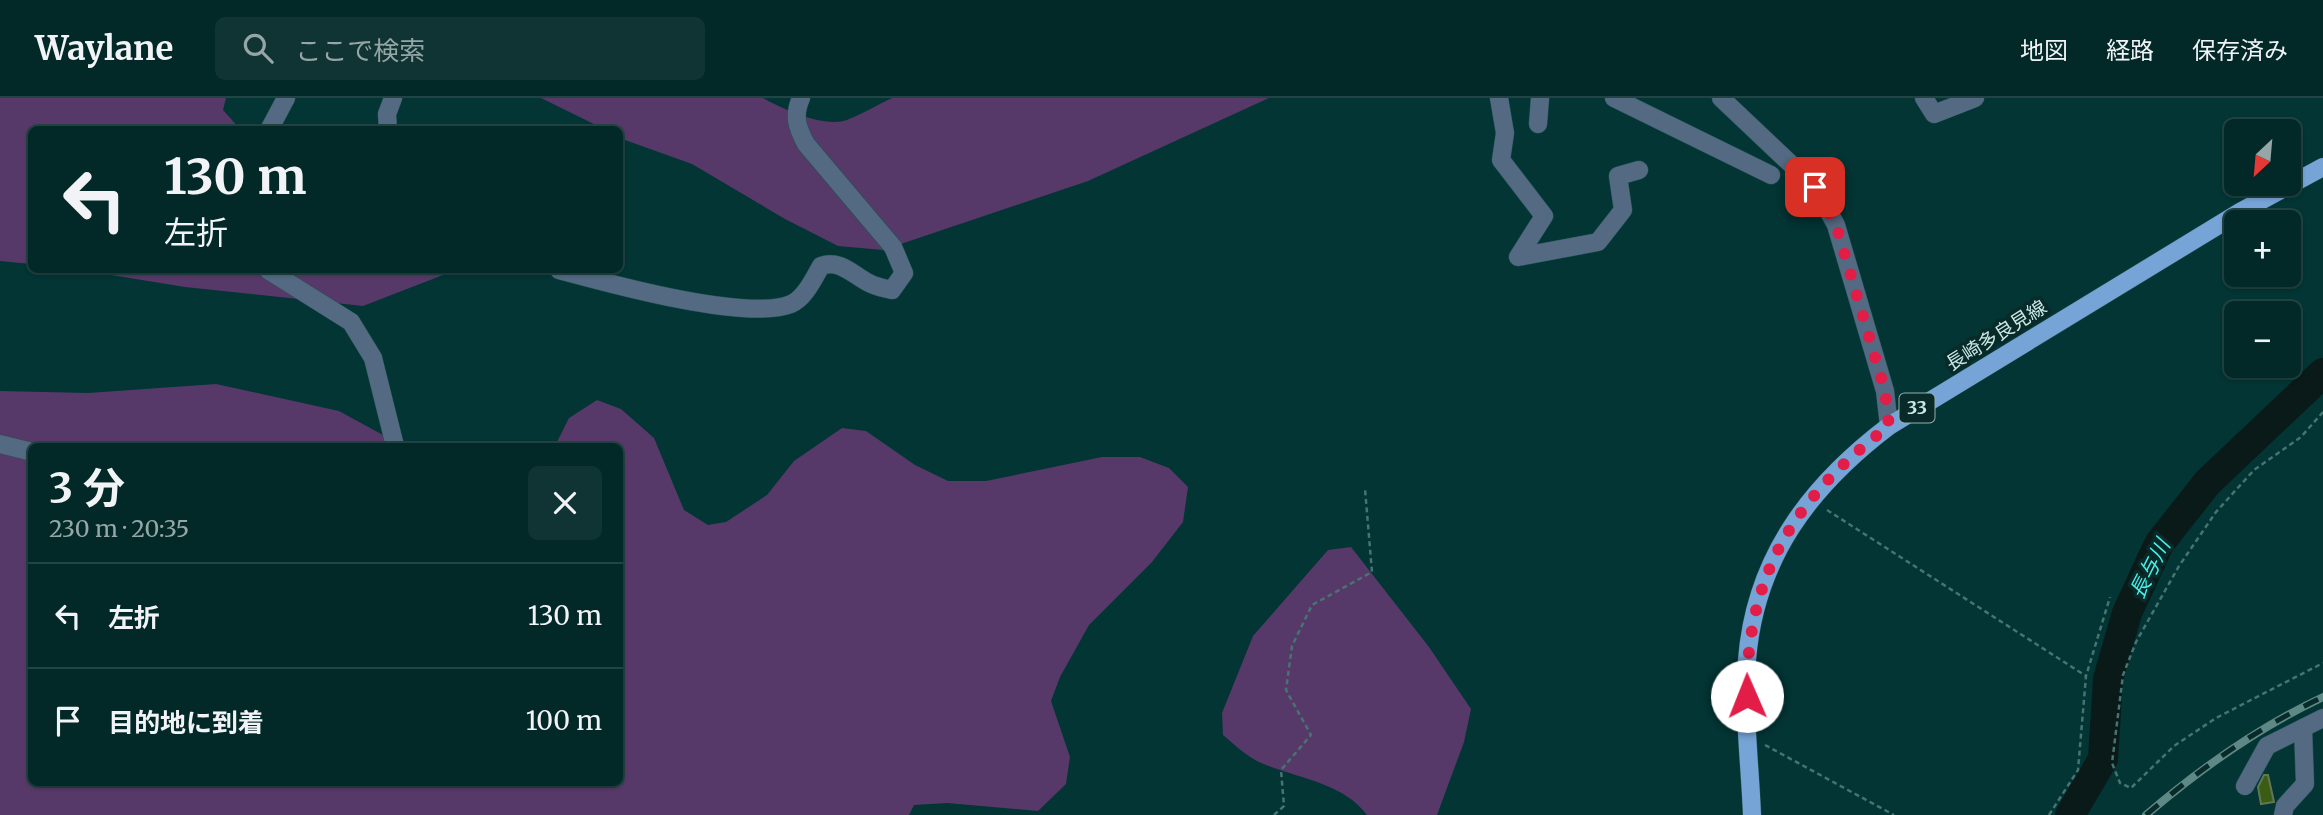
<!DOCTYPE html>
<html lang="ja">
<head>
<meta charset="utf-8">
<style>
  :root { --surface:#022827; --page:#103433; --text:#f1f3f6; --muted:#96a6a7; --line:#234444 }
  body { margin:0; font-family:Merriweather,"Noto Sans JP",serif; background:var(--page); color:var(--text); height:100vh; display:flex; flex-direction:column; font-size:26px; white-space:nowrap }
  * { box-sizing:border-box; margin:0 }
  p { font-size:23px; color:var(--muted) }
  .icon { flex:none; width:38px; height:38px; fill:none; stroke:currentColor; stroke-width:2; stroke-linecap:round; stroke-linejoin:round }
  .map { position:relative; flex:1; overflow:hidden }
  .side { position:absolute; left:28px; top:345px; width:595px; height:343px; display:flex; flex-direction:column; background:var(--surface); border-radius:10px; box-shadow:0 2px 5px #0004,0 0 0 2px var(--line) }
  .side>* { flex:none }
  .guide { position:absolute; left:28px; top:28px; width:595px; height:147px; border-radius:10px; box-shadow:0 2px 5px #0004,0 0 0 2px var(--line); background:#022827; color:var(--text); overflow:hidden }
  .needle { width:46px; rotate:206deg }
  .tools { position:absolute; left:2224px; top:21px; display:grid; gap:14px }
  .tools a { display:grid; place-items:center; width:77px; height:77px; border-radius:10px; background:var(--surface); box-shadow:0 2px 5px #0004,0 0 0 2px var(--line); font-size:35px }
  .pin { position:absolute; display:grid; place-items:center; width:60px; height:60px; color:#fff; margin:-30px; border-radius:14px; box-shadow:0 4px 10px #0006 }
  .me { position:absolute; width:77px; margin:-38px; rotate:359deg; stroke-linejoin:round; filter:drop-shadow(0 0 5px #0008) }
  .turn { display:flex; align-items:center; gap:24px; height:147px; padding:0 21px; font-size:32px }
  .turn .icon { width:91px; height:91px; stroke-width:2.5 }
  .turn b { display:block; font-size:49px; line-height:60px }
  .round { display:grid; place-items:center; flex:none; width:74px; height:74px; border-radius:10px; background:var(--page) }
  .summary { display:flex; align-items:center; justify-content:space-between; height:119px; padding:0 21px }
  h1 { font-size:42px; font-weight:700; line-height:52px }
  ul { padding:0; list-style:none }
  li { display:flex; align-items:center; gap:21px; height:105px; padding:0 21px; border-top:2px solid var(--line) }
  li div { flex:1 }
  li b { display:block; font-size:26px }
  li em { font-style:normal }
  header { display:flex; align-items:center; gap:42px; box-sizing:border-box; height:98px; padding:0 35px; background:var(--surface); border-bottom:2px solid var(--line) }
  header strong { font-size:33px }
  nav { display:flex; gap:38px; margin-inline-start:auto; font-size:24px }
  .search { width:490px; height:63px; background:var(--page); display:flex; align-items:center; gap:18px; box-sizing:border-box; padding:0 24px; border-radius:10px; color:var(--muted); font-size:26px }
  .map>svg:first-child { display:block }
  .green { fill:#563968 }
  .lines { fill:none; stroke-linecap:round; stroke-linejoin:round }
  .river { stroke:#0a1a19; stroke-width:30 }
  .building { fill:#3a5c14; stroke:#627751; stroke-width:2 }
  .minor-casing { stroke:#225251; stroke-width:19 }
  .major-casing { stroke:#225251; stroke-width:19 }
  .path { stroke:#477371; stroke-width:2.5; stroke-dasharray:5 3.5; stroke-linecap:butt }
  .minor { stroke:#536a82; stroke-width:18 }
  .major { stroke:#76a4d7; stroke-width:18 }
  .rail-casing { stroke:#5e8886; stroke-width:8 }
  .rail { stroke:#082a28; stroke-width:5; stroke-dasharray:16; stroke-linecap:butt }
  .route { stroke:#e11d48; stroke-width:12; stroke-dasharray:0 21.6 }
  .labels { text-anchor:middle; stroke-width:7; stroke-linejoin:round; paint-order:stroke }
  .shield { fill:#082a28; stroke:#90b0ae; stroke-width:2 }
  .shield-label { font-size:18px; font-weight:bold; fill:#cbe9e7 }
  .street-label { font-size:19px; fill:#cbe9e7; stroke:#082a28 }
  .water-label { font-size:21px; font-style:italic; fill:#45f1eb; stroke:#082a28 }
</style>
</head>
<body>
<header>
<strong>Waylane</strong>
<div class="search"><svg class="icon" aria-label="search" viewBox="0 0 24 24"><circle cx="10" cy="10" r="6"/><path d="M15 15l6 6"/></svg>ここで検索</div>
<nav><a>地図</a><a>経路</a><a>保存済み</a></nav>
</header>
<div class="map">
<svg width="2323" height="717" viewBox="0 0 2323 717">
  <rect width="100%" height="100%" fill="#023534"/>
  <g class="green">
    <polygon points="0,0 226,0 223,12 240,31 32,32 31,166 0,163"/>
    <path d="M541 0H763C782 11 824 30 847 22 862 16 877 7 892 0H1269L1088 83 883 152 838 148 785 121 692 66 625 42 620 39V32L604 31Z"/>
    <polygon points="80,172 456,172 363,208 185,189"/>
    <polygon points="216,286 339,313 403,348 32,348 32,684 620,684 620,348 555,348 569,320 597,302 621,311 654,340 684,412 708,427 726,424 767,397 794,363 842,330 866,333 915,367 948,383 986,383 1102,359 1140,359 1169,370 1188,389 1183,424 1152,464 1089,527 1060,579 1051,603 1070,659 1066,686 1038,713 947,705 914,707 909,717 0,717 0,293 88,295"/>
    <path d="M1351 449 1429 549 1471 611 1464 644 1437 717H1367C1343 684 1294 680 1259 664 1246 658 1234 646 1223 637L1222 615 1253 538 1328 452Z"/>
  </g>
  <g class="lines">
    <polyline class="river" points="2070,717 2103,661 2108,581 2127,515 2159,446 2207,385 2323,275"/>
  </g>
  <polygon class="building" points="2264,677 2268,677 2274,704 2261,706 2258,689"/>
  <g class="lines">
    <g class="minor-casing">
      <g id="minor">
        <polyline points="1499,0 1505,35 1501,62 1544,118 1518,159 1598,144 1623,112 1618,78 1639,72"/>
        <polyline points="1614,0 1771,77"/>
        <polyline points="1721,0 1815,89 1836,127 1885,293 1889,328"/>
        <polyline points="1924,0 1934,16 1975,0"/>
        <polyline points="1538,26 1540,0"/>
        <polyline points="269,32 286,0"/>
        <polyline points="388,32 387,16 393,0"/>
        <polyline points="268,172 351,224 373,260 395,348"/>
        <path d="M559 172C607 185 747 224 791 206 805 200 814 180 821 168 840 161 853 177 869 185 876 189 884 190 892 192L904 175 893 149 806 46C797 29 793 18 801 0"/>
        <polyline points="0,346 32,354"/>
        <polyline points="2245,688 2267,648 2303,630"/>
        <polyline points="2283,717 2285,708 2305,686 2303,630 2323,620"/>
      </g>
    </g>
    <g class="major-casing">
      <path id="major" d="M1752 717C1750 666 1743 613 1747 562 1755 460 1810 388 1889 328L2240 114 2323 69"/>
    </g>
    <g class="path">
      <polyline points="2323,314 2301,339 2254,372 2216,414 2179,468 2136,544 2123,577 2112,665 2120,685 2131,690 2174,648 2216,620 2323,565"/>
      <polyline points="1827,412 2086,578"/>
      <polyline points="1765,647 1894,717"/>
      <polyline points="1274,717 1284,708 1281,672 1311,637 1286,592 1292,548 1312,507 1372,474 1365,391"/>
      <polyline points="2049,717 2078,672 2086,578 2110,499"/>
    </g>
    <use href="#minor" class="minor"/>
    <use href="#major" class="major"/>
    <g class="rail-casing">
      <path id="rail" d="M2146 717C2201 670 2257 630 2323 599"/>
    </g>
    <use href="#rail" class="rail"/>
  </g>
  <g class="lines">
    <path class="route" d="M1747 598C1746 477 1794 400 1889 328L1885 293 1836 127 1815 89"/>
  </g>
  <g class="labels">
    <rect class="shield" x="1899.5" y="295.5" width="35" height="29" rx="5"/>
    <g class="shield-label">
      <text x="1917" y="316">33</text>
    </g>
    <g class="street-label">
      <text transform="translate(1996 237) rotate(-32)" y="7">長崎多良見線</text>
    </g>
    <g class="water-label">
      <text transform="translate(2150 471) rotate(-63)" y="7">長与川</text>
    </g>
  </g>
</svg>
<div class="tools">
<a><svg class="needle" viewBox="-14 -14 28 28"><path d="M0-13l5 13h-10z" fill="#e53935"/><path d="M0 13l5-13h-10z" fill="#96a6a7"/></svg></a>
<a>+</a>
<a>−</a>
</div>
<div class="pin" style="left:1815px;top:89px;background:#d93025"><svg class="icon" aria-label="arrive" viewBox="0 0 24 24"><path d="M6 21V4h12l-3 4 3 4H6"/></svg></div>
<svg class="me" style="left:1747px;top:598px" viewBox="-20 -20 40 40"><circle r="19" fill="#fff"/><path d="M0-13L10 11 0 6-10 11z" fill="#e11d48"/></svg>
<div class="guide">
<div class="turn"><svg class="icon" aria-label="left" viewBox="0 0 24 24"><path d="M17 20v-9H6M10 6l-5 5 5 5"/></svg><div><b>130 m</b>左折</div></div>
</div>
<section class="side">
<div class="summary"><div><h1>3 分</h1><p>230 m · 20:35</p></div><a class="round"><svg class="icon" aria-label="close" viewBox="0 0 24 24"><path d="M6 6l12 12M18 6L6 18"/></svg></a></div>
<ul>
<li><svg class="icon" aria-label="left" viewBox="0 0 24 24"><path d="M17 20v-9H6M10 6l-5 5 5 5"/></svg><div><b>左折</b></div><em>130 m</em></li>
<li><svg class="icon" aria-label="arrive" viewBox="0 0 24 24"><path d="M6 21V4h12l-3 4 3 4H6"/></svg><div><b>目的地に到着</b></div><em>100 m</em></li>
</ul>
</section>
</div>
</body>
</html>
